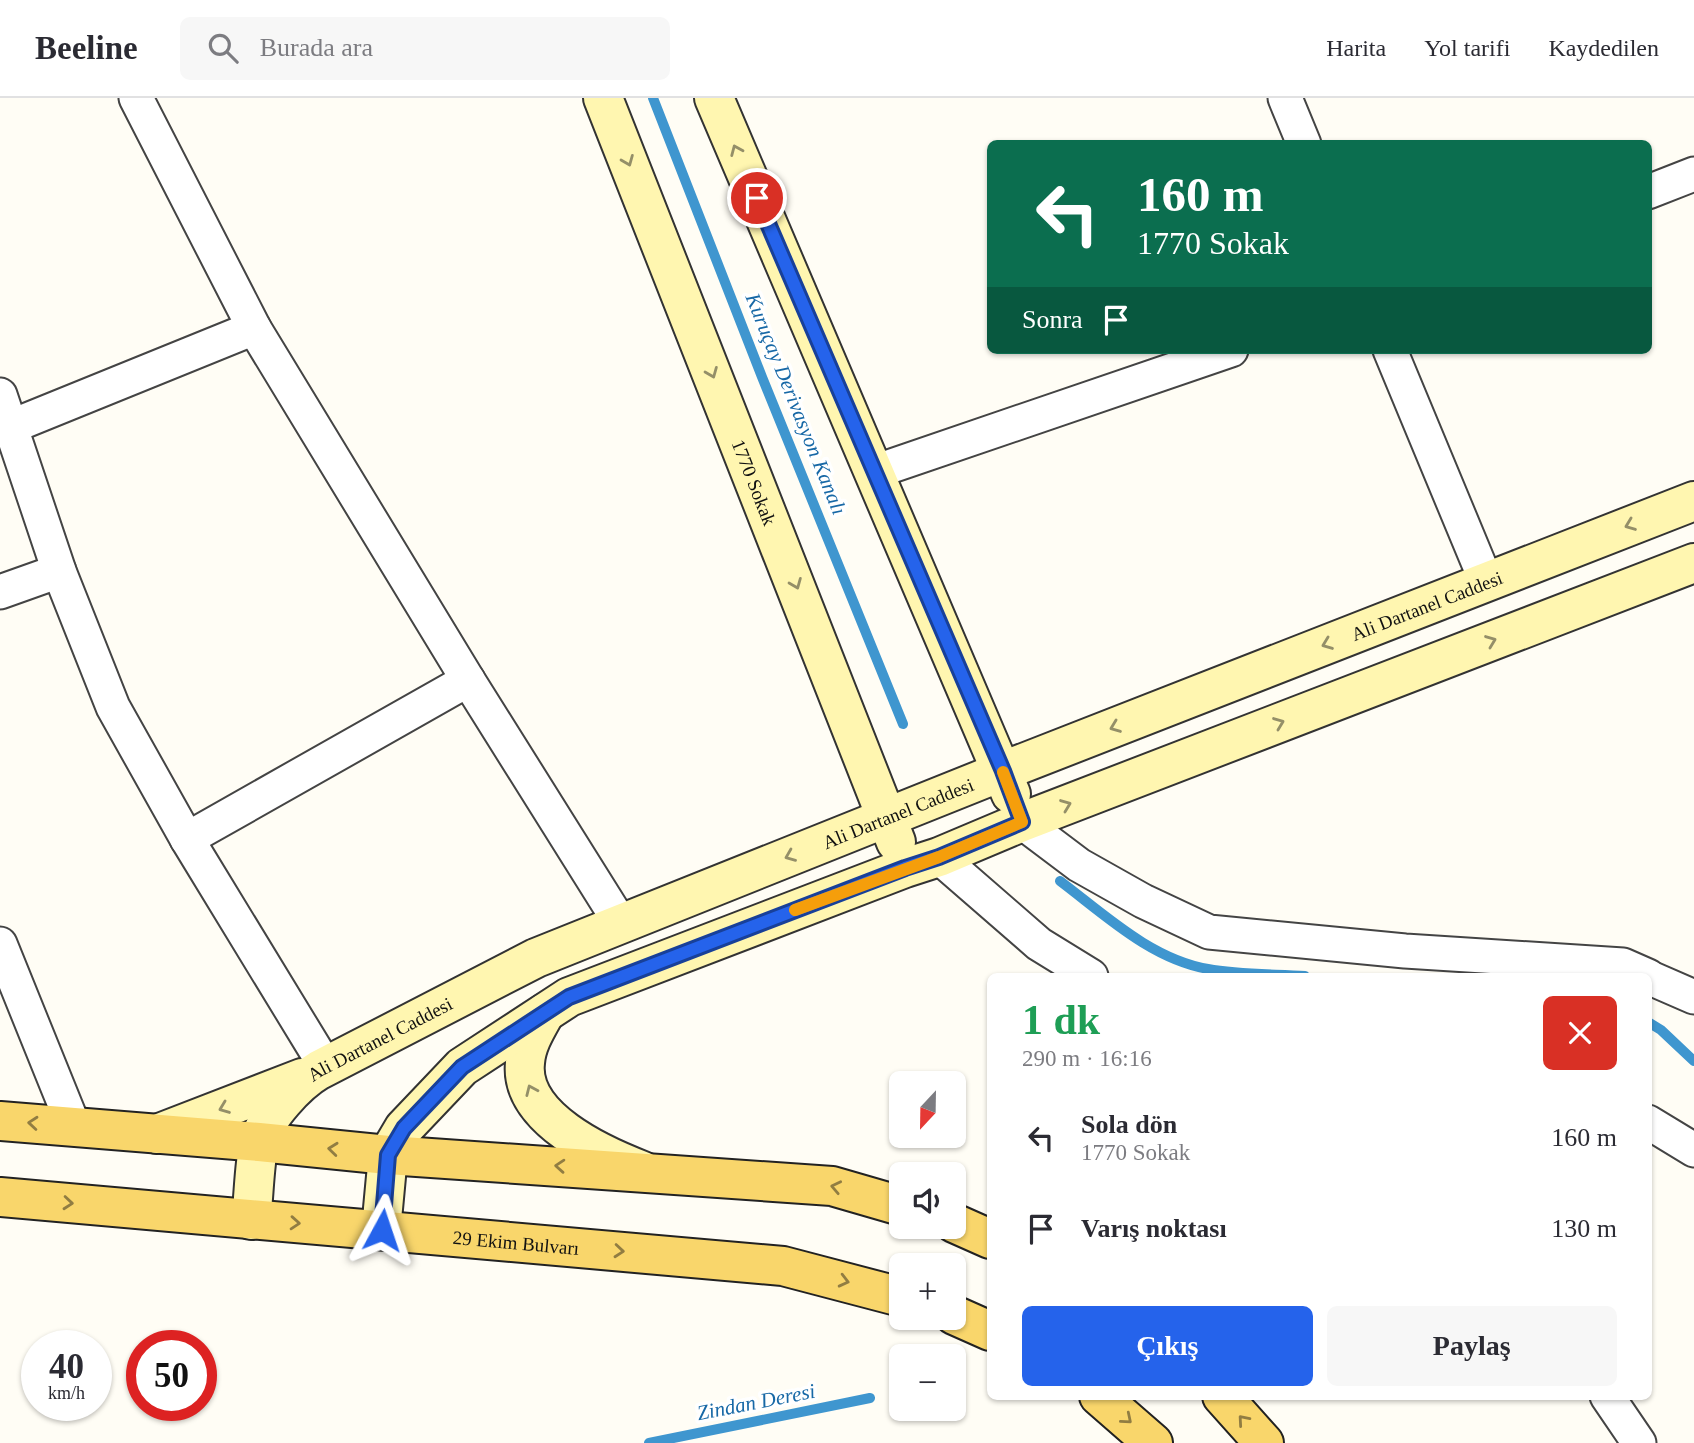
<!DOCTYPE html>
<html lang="tr">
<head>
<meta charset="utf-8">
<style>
  :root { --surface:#fff; --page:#f7f7f7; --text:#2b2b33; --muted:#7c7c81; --line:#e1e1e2; --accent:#2563eb }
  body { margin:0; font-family:"Times New Roman",serif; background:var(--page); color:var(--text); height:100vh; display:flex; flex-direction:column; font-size:26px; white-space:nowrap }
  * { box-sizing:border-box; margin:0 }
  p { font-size:23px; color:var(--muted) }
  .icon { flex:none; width:38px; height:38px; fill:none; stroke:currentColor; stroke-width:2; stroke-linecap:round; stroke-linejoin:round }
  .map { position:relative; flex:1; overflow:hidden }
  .details { position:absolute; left:987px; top:875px; width:665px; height:427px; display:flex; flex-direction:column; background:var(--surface); border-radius:10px; box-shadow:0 2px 5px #0004 }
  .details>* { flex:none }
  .hud { position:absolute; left:987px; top:42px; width:665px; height:214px; border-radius:10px; box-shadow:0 2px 5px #0004; background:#0b6e4f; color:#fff; overflow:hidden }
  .needle { width:46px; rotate:202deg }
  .fabs { position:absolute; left:889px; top:973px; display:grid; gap:14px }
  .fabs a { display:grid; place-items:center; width:77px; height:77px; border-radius:10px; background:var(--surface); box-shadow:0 2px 5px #0004; font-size:35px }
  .speed { position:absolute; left:21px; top:1232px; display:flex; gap:14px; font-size:35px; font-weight:700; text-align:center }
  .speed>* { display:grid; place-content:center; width:91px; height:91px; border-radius:50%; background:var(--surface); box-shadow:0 2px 5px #0004; line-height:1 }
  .speed small { font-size:18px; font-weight:400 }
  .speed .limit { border:10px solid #d22; background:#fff; color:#111 }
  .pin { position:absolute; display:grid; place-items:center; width:60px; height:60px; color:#fff; margin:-30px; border:4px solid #fff; border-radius:50%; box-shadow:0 2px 7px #0007 }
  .me { position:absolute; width:77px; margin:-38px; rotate:5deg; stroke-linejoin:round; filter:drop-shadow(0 0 5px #0008) }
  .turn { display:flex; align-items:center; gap:24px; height:147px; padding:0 35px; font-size:32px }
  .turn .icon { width:91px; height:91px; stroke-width:2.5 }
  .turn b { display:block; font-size:49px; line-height:60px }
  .then { display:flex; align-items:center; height:66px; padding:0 35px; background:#0003; gap:14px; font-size:26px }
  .round { display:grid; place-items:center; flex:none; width:74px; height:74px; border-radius:10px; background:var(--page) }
  .headline { display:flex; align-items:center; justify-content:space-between; height:119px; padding:0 35px }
  h1 { font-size:42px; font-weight:600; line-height:52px; color:#1e9e55 }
  .action { display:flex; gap:14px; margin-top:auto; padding:14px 35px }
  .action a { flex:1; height:80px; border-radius:10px; background:var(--accent); color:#fff; font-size:28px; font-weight:600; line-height:80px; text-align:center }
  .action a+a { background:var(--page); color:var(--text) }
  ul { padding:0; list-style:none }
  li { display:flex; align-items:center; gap:21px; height:91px; padding:0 35px }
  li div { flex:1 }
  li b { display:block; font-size:26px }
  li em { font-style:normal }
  header { display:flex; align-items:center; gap:42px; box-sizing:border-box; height:98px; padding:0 35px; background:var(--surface); border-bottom:2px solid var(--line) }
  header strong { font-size:33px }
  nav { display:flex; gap:38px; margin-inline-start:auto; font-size:24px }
  .search { width:490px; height:63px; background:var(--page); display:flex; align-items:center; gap:18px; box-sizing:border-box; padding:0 24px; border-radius:10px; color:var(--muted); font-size:26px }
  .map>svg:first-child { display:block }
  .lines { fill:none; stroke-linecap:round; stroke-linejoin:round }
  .stream { stroke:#3f96cf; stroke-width:10 }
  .street-casing { stroke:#444; stroke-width:37 }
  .secondary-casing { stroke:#333; stroke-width:42 }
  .primary-casing { stroke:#222; stroke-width:42 }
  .street { stroke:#fff; stroke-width:33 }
  .secondary { stroke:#fff6b0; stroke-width:38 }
  .primary { stroke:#f9d66b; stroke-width:38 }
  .oneway { stroke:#948f68 }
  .oneway2 { stroke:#917d42 }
  .route-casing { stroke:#184099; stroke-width:18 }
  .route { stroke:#2563eb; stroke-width:12 }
  .slow { stroke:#f59e0b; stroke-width:12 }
  .labels { text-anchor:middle; stroke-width:7; stroke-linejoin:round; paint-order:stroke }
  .street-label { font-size:19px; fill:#111; stroke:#fff }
  .water-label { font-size:21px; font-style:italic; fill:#1768a6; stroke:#fff }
</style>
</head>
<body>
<header>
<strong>Beeline</strong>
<div class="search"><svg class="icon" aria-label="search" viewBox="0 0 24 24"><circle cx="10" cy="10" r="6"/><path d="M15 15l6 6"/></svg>Burada ara</div>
<nav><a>Harita</a><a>Yol tarifi</a><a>Kaydedilen</a></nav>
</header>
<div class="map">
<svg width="1694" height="1345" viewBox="0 0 1694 1345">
  <rect width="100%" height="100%" fill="#fffdf5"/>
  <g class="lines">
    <g class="stream">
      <polyline points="653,0 762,279 903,626"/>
      <path d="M1060 783C1105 817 1151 861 1208 871 1239 877 1274 876 1305 878"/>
      <polyline points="1648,924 1661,932 1694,963"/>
      <polyline points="649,1345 870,1300"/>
    </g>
    <g class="street-casing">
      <g id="street">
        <polyline points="136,0 254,230 468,582 621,826"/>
        <polyline points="1285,0 1304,46"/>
        <polyline points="1648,94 1694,76"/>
        <polyline points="1390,252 1486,483"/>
        <polyline points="0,297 59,473 113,609 187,741 326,969"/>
        <polyline points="10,329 254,230"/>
        <polyline points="874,374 1231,252"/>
        <polyline points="0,494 59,473"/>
        <polyline points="1022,724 1079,767 1143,803 1209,834 1405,853 1623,867 1648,878"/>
        <polyline points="187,741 468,582"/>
        <polyline points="939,759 1039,846 1091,878"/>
        <polyline points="0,846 74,1029"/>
        <polyline points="1648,879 1694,899"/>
        <polyline points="1648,1024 1694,1052"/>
        <polyline points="1607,1298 1639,1345"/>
      </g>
    </g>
    <g class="secondary-casing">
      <g id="secondary">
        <path id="s1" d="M603 0 896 744"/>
        <polyline points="714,0 1011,696"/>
        <path d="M545 915C536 931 526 947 525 965 519 1020 601 1057 643 1073"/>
        <polyline points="157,1036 302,980"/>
        <path id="s2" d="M251 1122C254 1097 254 1069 259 1044 265 1019 297 985 319 972L536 860 1003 673 1694 403"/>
        <polyline points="381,1132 388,1057 404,1030 462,969 569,899 905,770 939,759 1022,724 1694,465"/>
      </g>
    </g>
    <g class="primary-casing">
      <g id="primary">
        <polyline points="0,1023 259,1044 388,1057 832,1088 901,1108"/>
        <path id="s3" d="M0 1099 783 1168 901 1199"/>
        <polyline points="954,1125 990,1141"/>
        <polyline points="954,1217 990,1233"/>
        <polyline points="1099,1298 1153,1345"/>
        <polyline points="1222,1298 1264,1345"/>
      </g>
    </g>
    <use href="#street" class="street"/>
    <use href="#secondary" class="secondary"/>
    <use href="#primary" class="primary"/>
  </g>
  <defs><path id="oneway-chevron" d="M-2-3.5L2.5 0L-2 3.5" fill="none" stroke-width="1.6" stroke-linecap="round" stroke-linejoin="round" transform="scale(1.75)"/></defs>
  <g class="oneway">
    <use href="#oneway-chevron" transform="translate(736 52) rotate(-113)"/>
    <use href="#oneway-chevron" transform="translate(628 63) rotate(68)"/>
    <use href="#oneway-chevron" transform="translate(712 275) rotate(68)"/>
    <use href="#oneway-chevron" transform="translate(1630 427) rotate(159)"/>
    <use href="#oneway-chevron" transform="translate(796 486) rotate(68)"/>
    <use href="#oneway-chevron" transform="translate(1491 543) rotate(-21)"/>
    <use href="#oneway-chevron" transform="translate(1327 546) rotate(159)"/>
    <use href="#oneway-chevron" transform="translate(1279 625) rotate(-21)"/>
    <use href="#oneway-chevron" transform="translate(1115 629) rotate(159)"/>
    <use href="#oneway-chevron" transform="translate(1066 707) rotate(-21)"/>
    <use href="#oneway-chevron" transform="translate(790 758) rotate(158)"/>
    <use href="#oneway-chevron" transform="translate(531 992) rotate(-114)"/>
    <use href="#oneway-chevron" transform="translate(224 1010) rotate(159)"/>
  </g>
  <g class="oneway2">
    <use href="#oneway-chevron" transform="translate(33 1025) rotate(-175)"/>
    <use href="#oneway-chevron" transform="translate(333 1051) rotate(-174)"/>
    <use href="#oneway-chevron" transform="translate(560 1068) rotate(-176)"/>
    <use href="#oneway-chevron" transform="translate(836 1089) rotate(-168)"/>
    <use href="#oneway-chevron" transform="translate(68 1105) rotate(5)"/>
    <use href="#oneway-chevron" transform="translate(295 1125) rotate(4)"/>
    <use href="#oneway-chevron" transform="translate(619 1153) rotate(5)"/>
    <use href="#oneway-chevron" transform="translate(844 1183) rotate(14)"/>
    <use href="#oneway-chevron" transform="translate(1127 1321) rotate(40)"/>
    <use href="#oneway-chevron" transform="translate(1243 1322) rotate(-131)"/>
  </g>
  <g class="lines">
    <g class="route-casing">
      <polyline id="route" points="382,1132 388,1057 404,1030 462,969 569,899 905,770 939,759 1022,724 1003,673 757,100"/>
    </g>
    <use href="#route" class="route"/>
    <polyline class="slow" points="795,812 939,759 1022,724 1003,674"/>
  </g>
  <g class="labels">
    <g class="street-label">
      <text dy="7" stroke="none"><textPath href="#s1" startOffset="413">1770 Sokak</textPath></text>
      <text dy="7" stroke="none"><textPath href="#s2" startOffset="1376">Ali Dartanel Caddesi</textPath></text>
      <text dy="7" stroke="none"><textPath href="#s2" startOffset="808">Ali Dartanel Caddesi</textPath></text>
      <text dy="7" stroke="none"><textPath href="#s2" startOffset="242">Ali Dartanel Caddesi</textPath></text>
      <text dy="7" stroke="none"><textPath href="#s3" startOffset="518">29 Ekim Bulvarı</textPath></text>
    </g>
    <g class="water-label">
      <text transform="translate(796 306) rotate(68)" y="7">Kuruçay Derivasyon Kanalı</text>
      <text transform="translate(756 1304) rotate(-11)" y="7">Zindan Deresi</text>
    </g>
  </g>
</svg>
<div class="fabs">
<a><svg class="needle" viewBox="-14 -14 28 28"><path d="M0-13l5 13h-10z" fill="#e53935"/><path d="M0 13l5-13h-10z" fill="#7c7c81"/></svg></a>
<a><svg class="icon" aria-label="sound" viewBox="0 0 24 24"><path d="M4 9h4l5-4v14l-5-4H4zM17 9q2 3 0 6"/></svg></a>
<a>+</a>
<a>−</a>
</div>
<div class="speed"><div>40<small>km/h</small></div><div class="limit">50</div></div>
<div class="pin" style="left:757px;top:100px;background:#d93025"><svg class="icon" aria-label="arrive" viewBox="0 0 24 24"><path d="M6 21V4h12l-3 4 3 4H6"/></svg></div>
<svg class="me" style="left:382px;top:1132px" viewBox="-20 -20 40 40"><path d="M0-17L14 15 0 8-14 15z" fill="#2563eb" stroke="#fff" stroke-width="4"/></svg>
<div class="hud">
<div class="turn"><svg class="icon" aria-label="left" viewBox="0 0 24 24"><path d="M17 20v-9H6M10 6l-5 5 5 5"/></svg><div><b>160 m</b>1770 Sokak</div></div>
<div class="then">Sonra<svg class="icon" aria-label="arrive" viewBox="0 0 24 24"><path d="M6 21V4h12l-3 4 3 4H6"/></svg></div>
</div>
<section class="details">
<div class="headline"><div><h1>1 dk</h1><p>290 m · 16:16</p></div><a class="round" style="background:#d93025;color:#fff"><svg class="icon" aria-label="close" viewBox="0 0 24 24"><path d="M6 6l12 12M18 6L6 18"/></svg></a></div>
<ul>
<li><svg class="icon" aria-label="left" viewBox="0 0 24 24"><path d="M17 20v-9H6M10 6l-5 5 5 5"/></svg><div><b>Sola dön</b><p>1770 Sokak</p></div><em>160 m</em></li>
<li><svg class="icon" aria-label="arrive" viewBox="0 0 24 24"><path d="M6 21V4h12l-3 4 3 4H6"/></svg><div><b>Varış noktası</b></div><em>130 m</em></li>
</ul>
<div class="action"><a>Çıkış</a><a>Paylaş</a></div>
</section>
</div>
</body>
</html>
